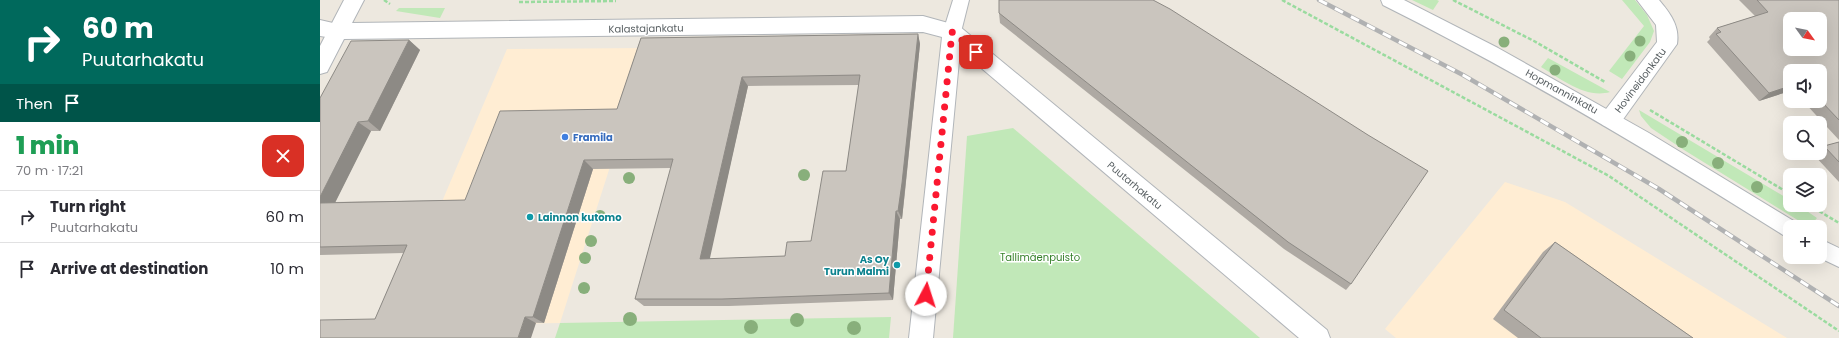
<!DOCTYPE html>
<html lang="en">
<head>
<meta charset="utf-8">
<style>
  :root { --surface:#fff; --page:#f2f2f3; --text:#2b2b33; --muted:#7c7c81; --line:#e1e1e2 }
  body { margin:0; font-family:Poppins,sans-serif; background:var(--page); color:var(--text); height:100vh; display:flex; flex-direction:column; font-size:15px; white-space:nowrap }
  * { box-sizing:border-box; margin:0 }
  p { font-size:13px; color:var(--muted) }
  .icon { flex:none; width:22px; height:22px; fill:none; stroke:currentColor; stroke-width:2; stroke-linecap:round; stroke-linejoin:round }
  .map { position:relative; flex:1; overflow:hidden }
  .sheet { display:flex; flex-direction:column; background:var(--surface); width:320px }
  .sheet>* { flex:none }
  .hud { background:#00695c; color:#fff; overflow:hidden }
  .needle { width:26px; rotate:123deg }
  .tools { position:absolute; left:1463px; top:12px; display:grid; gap:8px }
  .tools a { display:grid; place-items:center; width:44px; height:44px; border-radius:8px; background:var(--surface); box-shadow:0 4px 16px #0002; font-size:20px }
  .pin { position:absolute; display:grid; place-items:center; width:34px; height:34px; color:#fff; margin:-17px; border-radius:8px; box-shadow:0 2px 6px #0006 }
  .me { position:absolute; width:44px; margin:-22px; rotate:5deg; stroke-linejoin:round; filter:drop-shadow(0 0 3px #0008) }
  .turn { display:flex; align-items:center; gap:14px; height:84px; padding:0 16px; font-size:18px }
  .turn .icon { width:52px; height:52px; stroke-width:2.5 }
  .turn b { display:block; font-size:28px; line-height:34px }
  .then { display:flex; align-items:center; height:38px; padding:0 16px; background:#0003; gap:8px; font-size:15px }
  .round { display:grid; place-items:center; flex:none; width:42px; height:42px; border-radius:12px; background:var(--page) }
  .headline { display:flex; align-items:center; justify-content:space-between; height:68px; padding:0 16px }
  h1 { font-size:24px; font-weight:800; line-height:30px; color:#1e9e55 }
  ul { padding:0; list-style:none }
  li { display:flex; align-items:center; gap:12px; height:52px; padding:0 16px; border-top:1px solid var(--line) }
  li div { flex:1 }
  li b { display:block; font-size:15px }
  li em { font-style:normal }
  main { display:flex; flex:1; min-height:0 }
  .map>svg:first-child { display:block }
  .commercial { fill:#ffedd3 }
  .green { fill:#c1e8b8 }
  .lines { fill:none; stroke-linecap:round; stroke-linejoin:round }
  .service-casing { stroke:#b1b5b9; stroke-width:2 }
  .pedestrian-casing { stroke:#b1b5b9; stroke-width:2 }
  .minor-casing { stroke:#b1b5b9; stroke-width:2 }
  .path { stroke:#9adb9f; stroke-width:2.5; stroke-dasharray:4 2; stroke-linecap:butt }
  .service { fill:#fff; fill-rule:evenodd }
  .pedestrian { fill:#fff; fill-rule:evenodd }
  .minor { fill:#fff; fill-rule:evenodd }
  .rail-casing { stroke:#b0b1b2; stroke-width:4.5 }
  .rail { stroke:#fff; stroke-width:3; stroke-dasharray:9; stroke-linecap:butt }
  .tree { fill:#88af7b }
  .wall { fill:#aea9a3; fill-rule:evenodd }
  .shaded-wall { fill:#8d8a85 }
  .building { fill:#cac5be; stroke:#8d8a85; fill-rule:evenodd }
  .route { stroke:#fb1830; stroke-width:7; stroke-dasharray:0 12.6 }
  .shop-dot { fill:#3f7fe0; stroke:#fff; stroke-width:1.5 }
  .culture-dot { fill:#0f9aa8; stroke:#fff; stroke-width:1.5 }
  .labels { text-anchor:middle; stroke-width:3; stroke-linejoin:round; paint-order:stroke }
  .street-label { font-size:10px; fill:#585f62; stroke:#fff }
  .shop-label { font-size:10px; font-weight:bold; fill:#366cbe; stroke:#fff; text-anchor:start }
  .culture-label { font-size:10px; font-weight:bold; fill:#0d838f; stroke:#fff; text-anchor:start }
  .park-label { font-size:10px; fill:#36812a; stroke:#fff }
</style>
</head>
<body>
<main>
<section class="sheet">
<div class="hud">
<div class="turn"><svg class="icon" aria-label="right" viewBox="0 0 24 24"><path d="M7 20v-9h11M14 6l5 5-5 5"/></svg><div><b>60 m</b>Puutarhakatu</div></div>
<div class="then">Then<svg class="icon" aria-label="arrive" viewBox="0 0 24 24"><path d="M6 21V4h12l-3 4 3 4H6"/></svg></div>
</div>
<div class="headline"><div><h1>1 min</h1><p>70 m · 17:21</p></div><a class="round" style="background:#d93025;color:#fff"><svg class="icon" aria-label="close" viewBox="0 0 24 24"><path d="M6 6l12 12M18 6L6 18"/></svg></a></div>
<ul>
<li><svg class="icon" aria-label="right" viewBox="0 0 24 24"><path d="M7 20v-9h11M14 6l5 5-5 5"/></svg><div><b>Turn right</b><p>Puutarhakatu</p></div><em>60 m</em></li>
<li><svg class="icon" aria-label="arrive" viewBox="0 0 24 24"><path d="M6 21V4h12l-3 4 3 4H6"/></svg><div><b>Arrive at destination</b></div><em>10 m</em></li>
</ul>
</section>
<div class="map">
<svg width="1519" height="338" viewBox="0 0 1519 338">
  <rect width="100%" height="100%" fill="#ede8df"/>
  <g class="commercial">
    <polygon points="328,48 240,323 69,326 187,49"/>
    <polygon points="1185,182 1245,202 1467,338 1076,338 1065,329"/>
  </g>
  <g class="green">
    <polygon points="1092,0 1117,0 1119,1 1113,10"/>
    <polygon points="1302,0 1315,0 1327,15 1334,31 1330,42 1302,79 1289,71 1324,26"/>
    <polygon points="79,8 125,8 120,18 76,11"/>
    <path d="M1228 58 1290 92C1266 99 1241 79 1221 67Z"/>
    <polygon points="1319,110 1470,200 1470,205 1478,205 1497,218 1489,227 1364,150 1331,128 1321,116"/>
    <polygon points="693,128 940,338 633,338 647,136"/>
    <polygon points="571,317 569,338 235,338 240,323"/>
  </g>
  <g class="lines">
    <g class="service-casing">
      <g id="service">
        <polygon points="633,0 649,0 641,32 638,37 632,39 626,37 623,32"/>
        <path d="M1061 0H1084L1178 48 1329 133 1477 223 1479 227H1470V238L1463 235C1333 153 1201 74 1063 5Z"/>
        <polygon points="1500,239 1519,248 1519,267 1498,257 1500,257"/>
      </g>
    </g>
    <g class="pedestrian-casing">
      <polygon id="pedestrian" points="0,20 26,26 29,31 26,36 19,39 0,36"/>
    </g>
    <g class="minor-casing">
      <g id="minor">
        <polygon points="24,0 44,0 32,23 603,16 639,26 1007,330 1010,338 979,338 640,50 613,338 589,338 622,37 603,32 24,39 7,72 0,74 0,46"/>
        <path d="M1317 0H1339C1350 13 1360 26 1357 44L1299 125 1291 128 1283 125 1280 119 1283 113 1337 42 1336 25Z"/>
      </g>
    </g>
    <g class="path">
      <polyline points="64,0 70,4"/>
      <polyline points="962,0 1289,176 1519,331"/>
      <polyline points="1133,0 1214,41 1285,82"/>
      <polyline points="199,2 296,1"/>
      <polyline points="1330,110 1470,194"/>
      <polyline points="1489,205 1519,223"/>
    </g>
    <use href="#service" class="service"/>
    <use href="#pedestrian" class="pedestrian"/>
    <use href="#minor" class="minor"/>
    <g class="rail-casing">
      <polyline id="rail" points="999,0 1143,75 1339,189 1519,306"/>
    </g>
    <use href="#rail" class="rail"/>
  </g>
  <g class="tree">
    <circle cx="1320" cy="41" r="5.5"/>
    <circle cx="1184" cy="42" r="5.5"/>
    <circle cx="1310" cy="56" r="5.5"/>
    <circle cx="1235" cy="70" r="5.5"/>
    <circle cx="1362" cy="142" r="6"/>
    <circle cx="1398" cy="163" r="6"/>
    <circle cx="484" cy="175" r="6"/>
    <circle cx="309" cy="178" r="6"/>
    <circle cx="1437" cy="187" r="6"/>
    <circle cx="280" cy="216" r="6"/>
    <circle cx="271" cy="241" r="6"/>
    <circle cx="265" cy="258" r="6"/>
    <circle cx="264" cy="288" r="6"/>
    <circle cx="310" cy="319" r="7"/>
    <circle cx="477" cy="320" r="7"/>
    <circle cx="431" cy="327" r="7"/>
    <circle cx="534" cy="328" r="7"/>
  </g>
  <g class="wall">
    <polygon points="1419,0 1519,0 1519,140 1483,101 1500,101 1500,71 1470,71 1470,91 1439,101 1387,42 1390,39 1389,37 1397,28 1435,16"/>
    <polygon points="679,13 1048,135 1031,284 1026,290 964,249 680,23"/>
    <path d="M598 34 600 44 585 192 582 219H580L573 300 409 306H324L315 299 351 168 273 169 224 323 55 319 84 253 0 255V98L89 40 100 50 60 131H51L15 202 145 200 297 109 321 38ZM539 85 526 171 491 241 465 256 389 259 428 86Z"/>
    <polygon points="1519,142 1519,182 1493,154 1494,153 1500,153 1500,149 1504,146"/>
    <polygon points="1235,242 1373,338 1198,338 1173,319 1223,252"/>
  </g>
  <g class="shaded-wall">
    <polygon points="598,34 600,44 582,219 578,211"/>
    <polygon points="89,40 100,50 60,131 48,121"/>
    <polygon points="422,77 428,86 388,267 380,259"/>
    <polygon points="1470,86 1470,91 1439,101 1449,93"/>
    <polygon points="38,122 51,131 11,211 0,204 0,197"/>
    <polygon points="264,160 273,169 224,323 213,317"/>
    <polygon points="576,211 580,219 573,300 569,293"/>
    <polygon points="205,317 216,323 211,338 198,338"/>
  </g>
  <g class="building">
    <polygon points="679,0 833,0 850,9 1048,135 1108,171 1031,284 968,242 679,13"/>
    <path d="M1437 0H1519V120L1500 100V71H1470V86L1449 93 1396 34 1401 32 1397 28 1448 12ZM1470 19H1500V49H1470Z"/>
    <path d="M598 34 582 183 578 211H576L569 293 402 299H315L353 159 264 160 213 317H205L198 338H0V320L55 319 87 245 0 247V203L145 200 180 111 297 109 321 38ZM540 75 526 171H503L491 241 467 242 465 256 380 259 422 77Z"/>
    <polygon points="89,40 48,121 38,122 0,197 0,98 31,41"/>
    <polygon points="1519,142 1519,162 1504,146"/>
    <polygon points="1235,242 1373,338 1221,338 1184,310"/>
  </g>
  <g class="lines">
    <polyline class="route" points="606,295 632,32 656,52"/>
  </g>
  <circle class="shop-dot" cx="245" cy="137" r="4"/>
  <g class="culture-dot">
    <circle cx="210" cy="217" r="4"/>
    <circle cx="577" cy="265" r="4"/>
  </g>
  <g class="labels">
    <g class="street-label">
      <text transform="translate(326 28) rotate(-1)" y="4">Kalastajankatu</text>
      <text transform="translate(1320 80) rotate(-53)" y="4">Hovineidonkatu</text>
      <text transform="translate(1242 91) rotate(29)" y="4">Hopmanninkatu</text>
      <text transform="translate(815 185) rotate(40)" y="4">Puutarhakatu</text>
    </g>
    <g class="shop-label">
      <text x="253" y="141">Framila</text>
    </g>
    <g class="culture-label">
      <text x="218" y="221">Lainnon kutomo</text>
      <text x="569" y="263" text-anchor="end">As Oy<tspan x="569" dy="12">Turun Malmi</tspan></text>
    </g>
    <g class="park-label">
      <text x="720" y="261">Tallimäenpuisto</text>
    </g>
  </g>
</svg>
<div class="tools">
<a><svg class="needle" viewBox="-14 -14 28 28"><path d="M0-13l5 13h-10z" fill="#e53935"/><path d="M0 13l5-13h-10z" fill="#7c7c81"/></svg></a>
<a><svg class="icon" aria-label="sound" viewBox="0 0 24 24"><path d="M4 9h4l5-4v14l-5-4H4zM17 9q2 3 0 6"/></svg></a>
<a><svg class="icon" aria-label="search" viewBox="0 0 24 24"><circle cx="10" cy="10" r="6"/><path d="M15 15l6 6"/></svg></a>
<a><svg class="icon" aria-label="layers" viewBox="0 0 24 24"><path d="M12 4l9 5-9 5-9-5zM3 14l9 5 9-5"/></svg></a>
<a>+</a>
</div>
<div class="pin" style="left:656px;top:52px;background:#d93025"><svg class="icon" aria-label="arrive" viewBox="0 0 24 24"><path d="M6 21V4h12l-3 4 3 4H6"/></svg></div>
<svg class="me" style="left:606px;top:295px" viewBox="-20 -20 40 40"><circle r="19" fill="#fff"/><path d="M0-13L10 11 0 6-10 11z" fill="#fb1830"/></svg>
</div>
</main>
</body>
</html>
